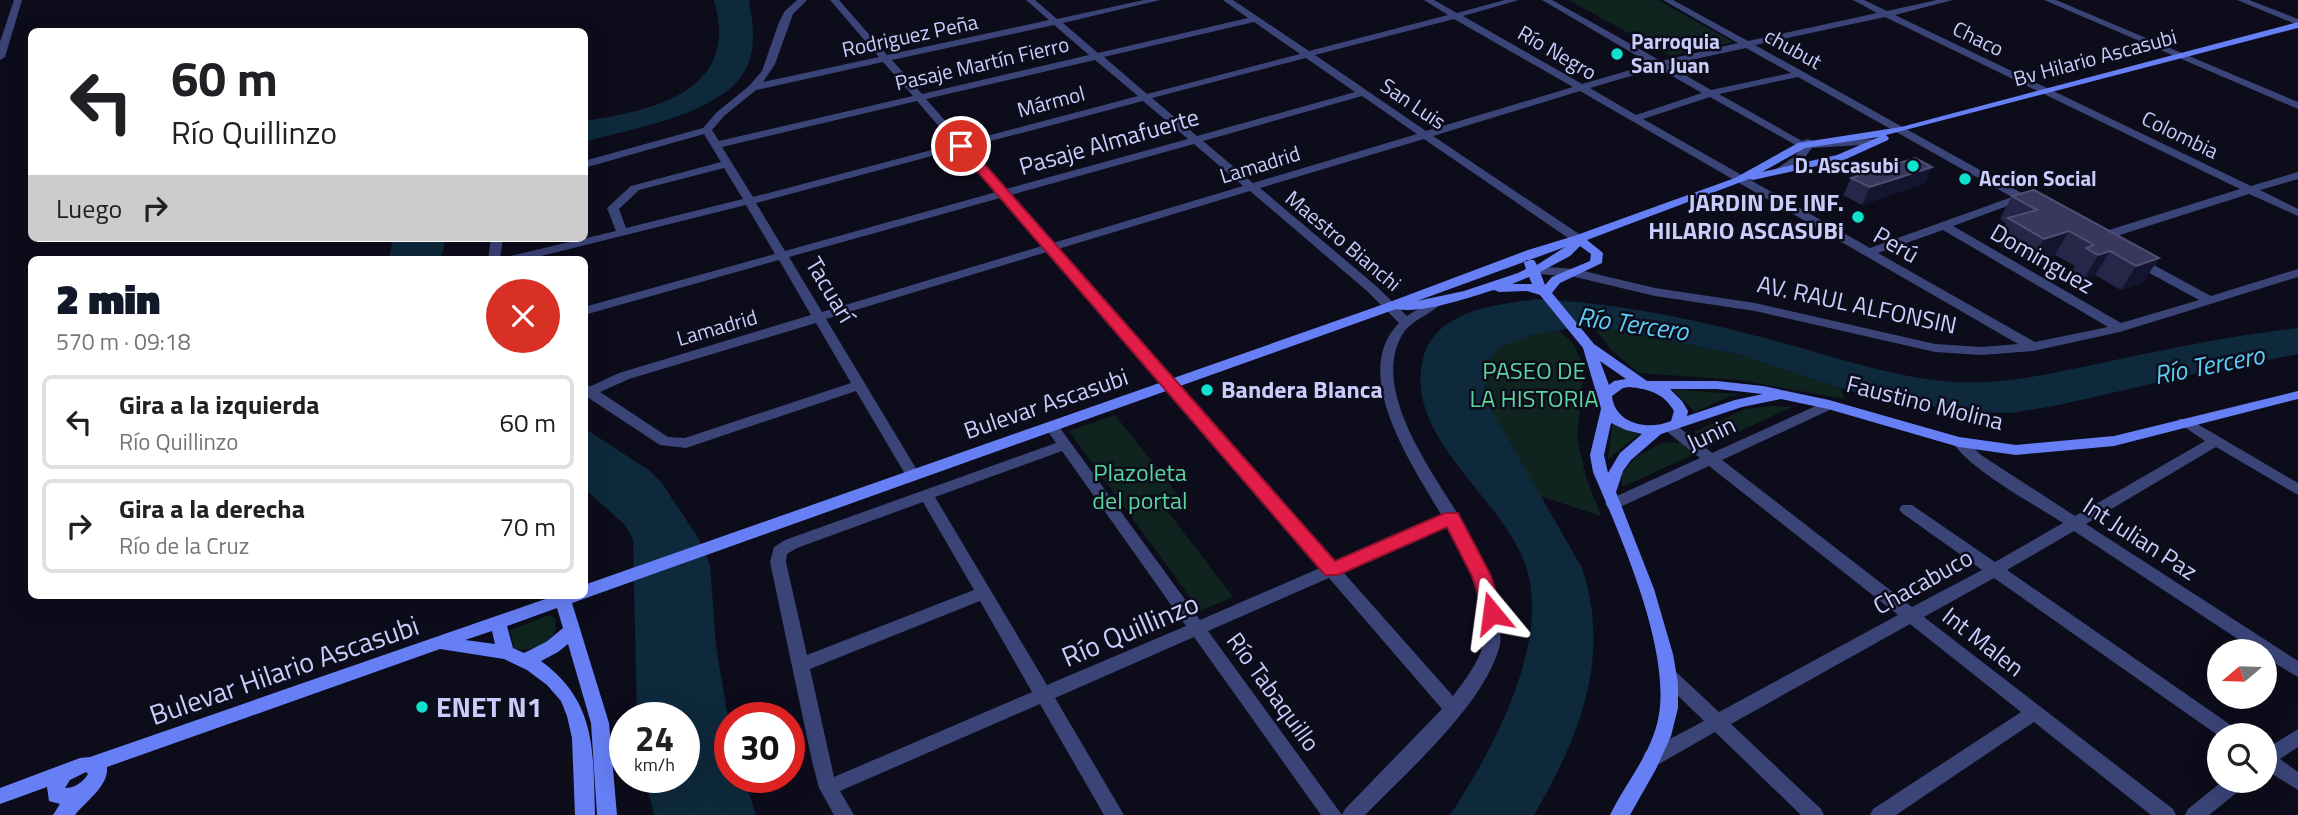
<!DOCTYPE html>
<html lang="es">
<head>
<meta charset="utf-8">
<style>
  :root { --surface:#fff; --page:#f6f6f6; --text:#202124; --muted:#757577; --line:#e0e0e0; --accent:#111827 }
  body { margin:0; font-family:"Titillium Web",sans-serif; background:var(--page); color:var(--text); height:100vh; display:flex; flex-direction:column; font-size:26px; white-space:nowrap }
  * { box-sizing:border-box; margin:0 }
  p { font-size:23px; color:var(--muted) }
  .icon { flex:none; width:38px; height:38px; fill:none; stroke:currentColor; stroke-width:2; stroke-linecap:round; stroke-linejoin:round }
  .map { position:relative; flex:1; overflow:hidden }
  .panel { position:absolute; left:28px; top:256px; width:560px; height:343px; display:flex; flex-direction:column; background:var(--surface); border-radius:10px; box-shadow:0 7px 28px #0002 }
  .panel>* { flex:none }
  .guide { position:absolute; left:28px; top:28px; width:560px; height:214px; border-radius:10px; box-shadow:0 7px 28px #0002; background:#fff; color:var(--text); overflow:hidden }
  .needle { width:46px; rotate:251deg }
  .controls { position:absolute; left:2207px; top:639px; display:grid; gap:14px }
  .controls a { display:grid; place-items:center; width:70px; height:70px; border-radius:50%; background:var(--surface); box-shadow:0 7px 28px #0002; font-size:35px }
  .speed { position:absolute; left:609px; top:702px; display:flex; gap:14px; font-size:35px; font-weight:700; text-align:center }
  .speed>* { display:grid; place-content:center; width:91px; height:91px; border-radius:50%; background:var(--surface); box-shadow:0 7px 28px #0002; line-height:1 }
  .speed small { font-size:18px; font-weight:400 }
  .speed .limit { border:10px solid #d22; background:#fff; color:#111 }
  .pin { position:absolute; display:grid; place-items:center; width:60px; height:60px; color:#fff; margin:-30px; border:4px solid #fff; border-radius:50%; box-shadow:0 2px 7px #0007 }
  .me { position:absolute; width:77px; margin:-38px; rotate:344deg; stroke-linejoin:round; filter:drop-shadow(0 0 5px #0008) }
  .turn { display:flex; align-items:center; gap:24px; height:147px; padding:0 28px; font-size:32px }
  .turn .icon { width:91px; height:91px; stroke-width:2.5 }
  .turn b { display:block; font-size:49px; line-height:60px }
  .then { display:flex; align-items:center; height:66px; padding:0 28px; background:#0003; gap:14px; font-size:26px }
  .round { display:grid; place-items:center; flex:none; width:74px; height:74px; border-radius:37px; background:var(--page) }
  .headline { display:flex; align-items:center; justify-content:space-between; height:119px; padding:0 28px }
  h1 { font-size:42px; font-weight:800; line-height:52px; color:var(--accent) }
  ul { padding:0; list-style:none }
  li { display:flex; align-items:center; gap:21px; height:94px; margin:0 14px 10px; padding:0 14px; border:4px solid var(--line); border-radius:10px }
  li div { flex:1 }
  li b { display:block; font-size:26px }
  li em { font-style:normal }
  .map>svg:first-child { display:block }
  .green { fill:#0f241f }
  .water { fill:#0e293c }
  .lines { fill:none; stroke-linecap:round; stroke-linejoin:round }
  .street { fill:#3a4477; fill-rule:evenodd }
  .secondary { fill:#667ff5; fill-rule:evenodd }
  .wall { fill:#252648 }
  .shaded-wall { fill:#14142e }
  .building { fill:#37385b; stroke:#4e4f74; stroke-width:2 }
  .route { fill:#e11d48; stroke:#92132f; stroke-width:2 }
  .poi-dot { fill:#0ee2cd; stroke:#0c0c1b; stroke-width:2.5 }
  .labels { text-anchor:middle; stroke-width:5; stroke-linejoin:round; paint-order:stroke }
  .far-street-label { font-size:21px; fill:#c9cdfc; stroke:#0c0c1b }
  .far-poi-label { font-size:21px; font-weight:bold; fill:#c9cdfc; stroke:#0c0c1b; text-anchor:start }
  .street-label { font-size:24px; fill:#c9cdfc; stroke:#0c0c1b }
  .poi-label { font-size:24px; font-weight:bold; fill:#c9cdfc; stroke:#0c0c1b; text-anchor:end }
  .park-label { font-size:24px; fill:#5bd59e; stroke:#0c0c1b }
  .water-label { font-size:26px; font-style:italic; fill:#5dcdf5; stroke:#0c0c1b }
  .near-street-label { font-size:28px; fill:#c9cdfc; stroke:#0c0c1b }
  .near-poi-label { font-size:28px; font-weight:bold; fill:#c9cdfc; stroke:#0c0c1b; text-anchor:start }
</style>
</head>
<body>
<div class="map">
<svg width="2298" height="815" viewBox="0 0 2298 815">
  <rect width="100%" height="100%" fill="#0c0c1b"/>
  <g class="green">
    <polygon points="1569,0 1658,0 1733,42 1670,56"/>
    <polygon points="1592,325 1741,355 1841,388 1844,399 1739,380 1639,373 1611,350"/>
    <path d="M1557 329 1573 343 1584 367 1577 438 1586 477 1601 516 1540 496C1522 465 1455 376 1500 346 1516 336 1539 333 1557 329Z"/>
    <polygon points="1672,389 1746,395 1730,396 1695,412"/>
    <polygon points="1773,406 1792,407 1712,444 1694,432 1746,409"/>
    <polygon points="1115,415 1179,496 1162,504 1233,597 1200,611 1069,431"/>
    <polygon points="1613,423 1639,434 1608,459"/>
    <polygon points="1664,442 1681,443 1695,454 1622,487 1622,474 1636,457"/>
    <path d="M550 615 555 618 556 630C546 646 533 651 514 649L510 630Z"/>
  </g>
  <g class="water">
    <path d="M714 0H749C752 20 756 39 750 59 734 114 631 128 585 142V121C654 110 741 92 714 0Z"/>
    <polygon points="393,238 446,238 441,259 389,259"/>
    <path d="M1537 299C1623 304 1690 318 1772 340 1833 356 1889 377 1952 382 2005 385 2059 372 2110 361 2172 348 2234 335 2298 328V354L2199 373 2059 405 2011 413 1971 412 1872 398 1741 355 1592 325 1530 335 1499 347 1486 364 1485 388 1489 406 1582 568C1612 658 1579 738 1534 815H1450C1491 753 1548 649 1528 573 1508 499 1403 441 1423 359 1435 310 1496 305 1537 299Z"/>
    <polygon points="584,428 650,471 661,482 699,539 710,565 716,646 730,730 730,777 744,777 756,815 654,815 645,777 684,777 684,718 637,717 633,539 625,525 585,489"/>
  </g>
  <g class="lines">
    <g class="street">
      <polygon points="14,0 22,0 5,57 0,60 0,42"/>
      <path d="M797 0H807L793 14 775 64 763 82 879 57 830 0H839L887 55 1049 20 1026 0H1035L1057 19 1144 0H1160L1063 23 1098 53 1248 18 1223 0H1233L1309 51 1448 15 1424 0H1434L1457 13 1505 0H1519L1463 16 1582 84 1651 64 1542 0H1552L1661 61 1738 43 1663 0H1673L1748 41 1877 13 1853 0H1864L1887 11 1937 0H1953L1895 15 2251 186 2298 172V179L2260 190 2298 209V216L2249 194 2101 241H2093V235L2240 189 1885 17 1755 45 2036 201V205H2028L2021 201 1953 226 2121 323 2199 300 2131 263 2129 260 2131 257H2139L2211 296 2298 269V277L2120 332 2033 351 1982 355 1935 352 1755 311 1655 296 1575 277 1528 273 1526 270 1528 267 1532 266 1575 269 1655 288 1755 303 1935 344 1982 347 2018 344 1580 91 1433 136 1582 236V242H1574L1424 139 1260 188 1375 285 1407 316 1432 300 1436 299 1442 303C1432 314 1413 319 1404 332 1368 386 1431 470 1459 516 1477 548 1498 586 1500 624 1500 631 1501 639 1500 645 1485 704 1407 772 1365 815H1342L1345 809 1442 709 1329 578 1208 631 1342 815H1321L1194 637 1055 698 1124 815H1104L1040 704 840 791 854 815H834L819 788 812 761 770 562 774 547 785 540 1056 443 1045 427 1052 422 1057 424 1200 620 1320 568 1047 252 826 319 920 475 918 479H908L856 391 686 448 660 445 584 395V385L591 386 619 373 811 315 779 260 584 315V307L775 254 746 205 529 259H508L510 256 616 231 607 208 631 186 721 162 704 134 584 168V161L703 128 717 112 749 86 762 71 779 22 785 11ZM1454 19 1573 87 1426 131 1315 55ZM1254 22 1300 54 1147 94 1104 57ZM1054 25 1089 55 922 94 892 60ZM1746 48 1791 73 1711 90 1668 65ZM1306 58 1355 92 1197 136 1152 98ZM1095 60 1138 96 964 142 926 99ZM883 62 913 96 719 141 712 130 724 116 756 90ZM1658 68 1702 93 1636 115 1590 88ZM1798 77 2012 197 1870 248 1643 119 1710 97 1801 148 1795 156 1776 169V173L1780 174 1803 160 1812 148 1878 144V140L1874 139 1814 141 1807 139 1802 141 1719 94ZM1362 96 1417 134 1253 183 1203 141ZM917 101 954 144 753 197 722 147ZM1143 101 1188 139 1006 189 968 147ZM1194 144 1243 186 1053 243 1011 195ZM958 149 996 192 785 251 756 203ZM724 168 743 199 626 228 619 209 639 190ZM1250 191 1367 291 1399 323C1348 374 1414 468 1442 516L1334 562 1058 249ZM1000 198 1042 246 822 312 789 257ZM1943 230 2108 327 2035 342 1878 253ZM816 323 851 383 685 438 668 437 600 392 629 379ZM1062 451 1186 626 1047 685 935 497ZM923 502 974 590 807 655 786 562 787 554 797 548ZM1448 526C1465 559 1492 606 1483 645 1478 664 1464 681 1453 696L1343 572ZM980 601 1032 692 834 777 810 669Z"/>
      <polygon points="2044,0 2056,0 2298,102 2298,109"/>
      <polygon points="2237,0 2249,0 2298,19 2298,25"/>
      <polygon points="491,238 503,238 500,259 488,259"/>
      <path d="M1829 400 1836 405 1834 408 1722 460 1912 607 1982 570 1902 513 1899 509 1902 505H1912L1995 562 2063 523C2032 503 1972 471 1952 442L1954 439H1964L1981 455 2075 516 2205 441 2177 422 2179 419H2189L2298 483V495L2216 447 2086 524 2298 661V677L2264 657V651H2256L2074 531 2007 570 2238 730 2241 735 2219 736 1994 578 1924 617 2173 809 2176 815H2151L2034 722 1896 815H1870L1873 809 2021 712 1910 624 1731 724 1821 809 1824 815H1801L1715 732 1659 764 1652 766 1645 764 1643 758 1645 752 1704 721 1663 681 1660 676 1663 671 1669 669 1675 671 1719 712 1898 615 1709 466 1618 508H1608L1605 504 1608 500 1700 458 1666 431 1664 428 1666 425H1676L1712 453Z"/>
      <polygon points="2298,729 2298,747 2280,759 2298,772 2298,790 2264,769 2264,750"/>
      <polygon points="2224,780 2247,780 2245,786 2209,815 2185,815 2188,809"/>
    </g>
    <path class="secondary" d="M2298 22V28L1886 135 1889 138 1888 140 1844 160 1753 180 1749 179 1587 240 1603 253 1602 263 1560 283 1552 293 1594 344 1647 381H1717L1763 386 1829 400 1959 437 2016 445 2114 436 2298 391V399L2114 446 2016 455 1959 447 1828 409 1781 399 1742 407 1661 434 1631 460 1623 471 1616 492 1654 589 1673 654 1678 683V708L1671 736 1656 769 1630 815H1610C1625 784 1648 758 1657 724 1675 657 1620 535 1593 472L1590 455 1601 409 1583 348 1540 295 1527 291 1499 292 1494 290C1467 298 1423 314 1396 309L572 603 609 723 617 815H597L591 723 568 644 558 652 541 661C597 702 593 751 595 815H575L572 738 567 716 561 701 547 685 527 670 504 659 440 649 107 767C109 786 86 801 75 815H53L60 804 49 801 47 787 0 804V788L80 758 90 757 557 595H584V585L1387 303 1528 250 1574 236 1735 178 1798 143 1901 127ZM1879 137 1837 155 1762 172 1805 148ZM1580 246 1591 254 1590 261 1552 277 1545 285 1540 272 1570 256ZM1565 247 1537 265 1534 260H1526L1524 263 1526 269 1518 273 1464 291 1417 301ZM1529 277 1532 284H1512ZM1600 361 1626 379 1614 381 1609 385ZM1629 387C1648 389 1664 393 1674 411L1671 421C1648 431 1615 424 1612 396L1623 388ZM1670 389H1717L1763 394 1735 400 1687 416 1688 411 1682 401ZM1611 423 1626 430 1642 434 1620 453 1608 473 1604 455ZM557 608 563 628 546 642 524 653 513 648 507 626ZM492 631 495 644 465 640ZM86 772 88 774C83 782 75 788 65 788L70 780Z"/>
  </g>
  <g class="wall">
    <polygon points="1932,167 1924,184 1862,205 1843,195 1851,178"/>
    <polygon points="2012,196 2159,258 2143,282 2121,290 2095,275 2084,279 2072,272 2075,266 2055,255 2030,263 1996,242 2006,223 2000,219"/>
  </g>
  <g class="shaded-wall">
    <polygon points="1932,167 1924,184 1862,205 1870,187"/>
    <polygon points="2069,231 2055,255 2030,263 2044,239"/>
    <polygon points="2110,251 2095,275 2084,279 2098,255"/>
    <polygon points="2159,258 2143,282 2121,290 2136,266"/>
  </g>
  <g class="building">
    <polygon points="1915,158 1932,167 1870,187 1851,178"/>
    <polygon points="2034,190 2159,258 2136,266 2110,251 2098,255 2086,248 2094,245 2069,231 2044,239 2008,218 2037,210 2012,196"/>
  </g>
  <polygon class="route" points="957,143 966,143 1335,561 1445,513 1458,513 1491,576 1502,613 1499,619 1486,619 1472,576 1447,527 1338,575 1325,575 957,148"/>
  <g class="poi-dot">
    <circle cx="1617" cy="54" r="7"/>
    <circle cx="1913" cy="166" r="7"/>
    <circle cx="1965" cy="179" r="7"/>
    <circle cx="1858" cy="217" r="7"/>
    <circle cx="1207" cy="390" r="7"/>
    <circle cx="422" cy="707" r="7"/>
  </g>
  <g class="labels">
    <g class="far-street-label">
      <text transform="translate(910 36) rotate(-12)" y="7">Rodriguez Peña</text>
      <text transform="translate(1978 39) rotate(26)" y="7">Chaco</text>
      <text transform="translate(1793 49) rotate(29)" y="7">chubut</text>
      <text transform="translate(1557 53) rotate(30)" y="7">Río Negro</text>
      <text transform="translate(2095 58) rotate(-15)" y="7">Bv Hilario Ascasubi</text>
      <text transform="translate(982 64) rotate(-13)" y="7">Pasaje Martín Fierro</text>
      <text transform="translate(1051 102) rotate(-15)" y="7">Mármol</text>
      <text transform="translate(1413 104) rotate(34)" y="7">San Luis</text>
      <text transform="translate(2180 135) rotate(26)" y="7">Colombia</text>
      <text transform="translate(1260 165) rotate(-17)" y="7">Lamadrid</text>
      <text transform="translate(1343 241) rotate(40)" y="7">Maestro Bianchi</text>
      <text transform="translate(717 328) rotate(-16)" y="7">Lamadrid</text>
    </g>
    <g class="far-poi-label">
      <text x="1631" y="49">Parroquia<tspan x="1631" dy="24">San Juan</tspan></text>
      <text x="1899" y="173" text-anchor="end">D. Ascasubi</text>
      <text x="1979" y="186">Accion Social</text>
    </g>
    <g class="street-label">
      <text transform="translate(1109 142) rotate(-16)" y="8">Pasaje Almafuerte</text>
      <text transform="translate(1896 245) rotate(30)" y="8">Perú</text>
      <text transform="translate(2042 259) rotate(30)" y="8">Dominguez</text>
      <text transform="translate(830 290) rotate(59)" y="8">Tacuarí</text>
      <text transform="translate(1857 305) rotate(12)" y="8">AV. RAUL ALFONSIN</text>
      <text transform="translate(1925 403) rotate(14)" y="8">Faustino Molina</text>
      <text transform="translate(1046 404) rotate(-19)" y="8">Bulevar Ascasubi</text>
      <text transform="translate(1711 434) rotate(-25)" y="8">Junin</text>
      <text transform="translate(2140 539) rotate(33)" y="8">Int Julian Paz</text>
      <text transform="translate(1923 582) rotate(-29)" y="8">Chacabuco</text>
      <text transform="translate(1983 642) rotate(38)" y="8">Int Malen</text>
      <text transform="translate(1273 692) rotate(54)" y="8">Río Tabaquillo</text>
    </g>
    <g class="poi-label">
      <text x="1844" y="211">JARDIN DE INF.<tspan x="1844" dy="28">HILARIO ASCASUBi</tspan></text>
      <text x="1221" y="398" text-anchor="start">Bandera Blanca</text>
    </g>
    <g class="park-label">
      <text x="1534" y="379">PASEO DE<tspan x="1534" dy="28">LA HISTORIA</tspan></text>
      <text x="1140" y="481">Plazoleta<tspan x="1140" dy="28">del portal</tspan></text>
    </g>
    <g class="water-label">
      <text transform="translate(1633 324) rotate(8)" y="9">Río Tercero</text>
      <text transform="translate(2209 365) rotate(-11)" y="9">Río Tercero</text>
    </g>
    <g class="near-street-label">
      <text transform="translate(1130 630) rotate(-23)" y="10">Río Quillinzo</text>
      <text transform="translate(284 670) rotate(-19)" y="10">Bulevar Hilario Ascasubi</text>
    </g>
    <g class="near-poi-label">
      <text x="436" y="717">ENET N1</text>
    </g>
  </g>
</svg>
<div class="controls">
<a><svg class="needle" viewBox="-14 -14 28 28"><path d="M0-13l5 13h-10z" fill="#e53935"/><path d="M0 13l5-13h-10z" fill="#757577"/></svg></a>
<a><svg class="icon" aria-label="search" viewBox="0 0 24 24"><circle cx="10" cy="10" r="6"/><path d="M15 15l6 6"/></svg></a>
</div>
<div class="speed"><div>24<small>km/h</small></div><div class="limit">30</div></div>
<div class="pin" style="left:961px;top:146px;background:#d93025"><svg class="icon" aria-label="arrive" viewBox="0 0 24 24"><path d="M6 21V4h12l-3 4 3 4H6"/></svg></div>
<svg class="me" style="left:1492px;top:613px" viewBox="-20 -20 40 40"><path d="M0-17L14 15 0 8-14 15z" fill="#e11d48" stroke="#fff" stroke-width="4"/></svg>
<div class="guide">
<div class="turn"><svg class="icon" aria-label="left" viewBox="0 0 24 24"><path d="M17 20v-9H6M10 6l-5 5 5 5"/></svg><div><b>60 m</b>Río Quillinzo</div></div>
<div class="then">Luego<svg class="icon" aria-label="right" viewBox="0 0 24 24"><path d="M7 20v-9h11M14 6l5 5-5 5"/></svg></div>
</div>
<section class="panel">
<div class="headline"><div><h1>2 min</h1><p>570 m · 09:18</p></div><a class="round" style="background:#d93025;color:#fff"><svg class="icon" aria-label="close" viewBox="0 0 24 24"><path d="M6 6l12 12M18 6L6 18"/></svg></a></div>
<ul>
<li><svg class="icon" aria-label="left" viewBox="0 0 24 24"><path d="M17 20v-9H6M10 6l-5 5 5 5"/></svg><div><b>Gira a la izquierda</b><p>Río Quillinzo</p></div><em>60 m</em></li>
<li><svg class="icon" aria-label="right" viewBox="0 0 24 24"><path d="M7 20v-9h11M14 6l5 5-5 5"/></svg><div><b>Gira a la derecha</b><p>Río de la Cruz</p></div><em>70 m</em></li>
</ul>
</section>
</div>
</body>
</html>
